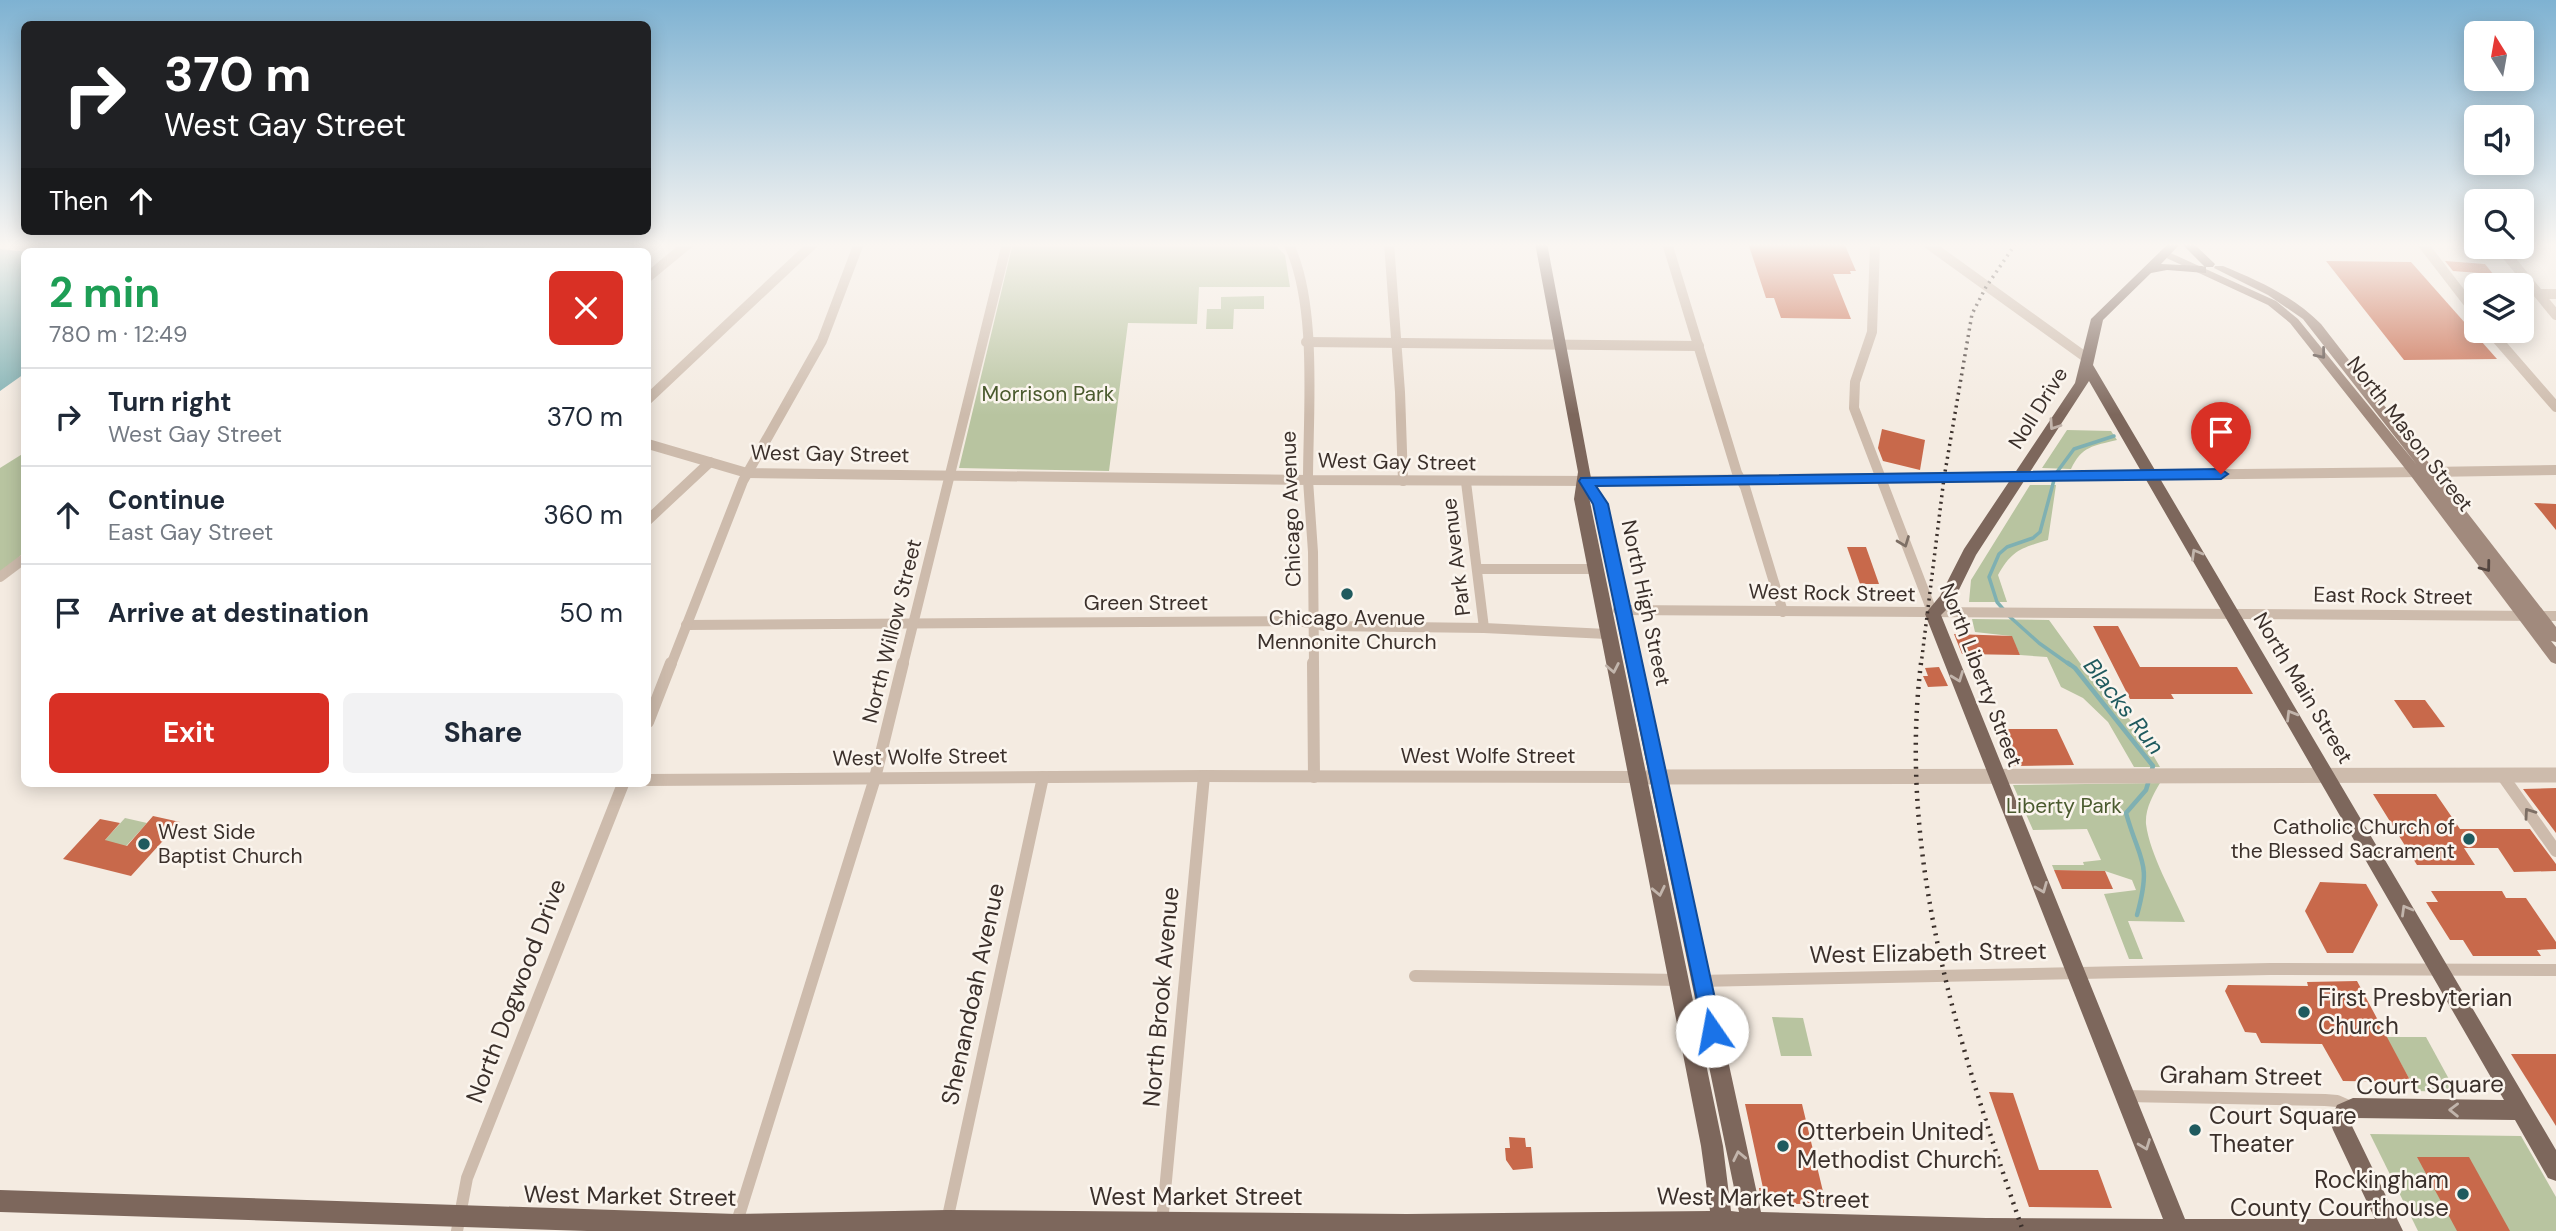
<!DOCTYPE html>
<html lang="en">
<head>
<meta charset="utf-8">
<style>
  :root { --surface:#fff; --page:#f2f2f3; --text:#1f2937; --muted:#747a83; --line:#e0e1e3; --accent:#d93025 }
  body { margin:0; font-family:"DM Sans",sans-serif; background:var(--page); color:var(--text); height:100vh; display:flex; flex-direction:column; font-size:26px; white-space:nowrap }
  * { box-sizing:border-box; margin:0 }
  p { font-size:23px; color:var(--muted) }
  .icon { flex:none; width:38px; height:38px; fill:none; stroke:currentColor; stroke-width:2; stroke-linecap:round; stroke-linejoin:round }
  .map { position:relative; flex:1; overflow:hidden }
  .sheet { position:absolute; left:21px; top:248px; width:630px; height:539px; display:flex; flex-direction:column; background:var(--surface); border-radius:10px; box-shadow:0 4px 18px #0003 }
  .sheet>* { flex:none }
  .hud { position:absolute; left:21px; top:21px; width:630px; height:214px; border-radius:10px; box-shadow:0 4px 18px #0003; background:#202124; color:#fff; overflow:hidden }
  .needle { width:46px; rotate:349deg }
  .tools { position:absolute; left:2464px; top:21px; display:grid; gap:14px }
  .tools a { display:grid; place-items:center; width:70px; height:70px; border-radius:10px; background:var(--surface); box-shadow:0 4px 18px #0003; font-size:35px }
  .pin { position:absolute; display:grid; place-items:center; width:60px; height:60px; color:#fff; margin:-72px -30px; border-radius:50% 50% 50% 0; rotate:-45deg; box-shadow:0 0 7px #0007 }
  .pin .icon { rotate:45deg }
  .me { position:absolute; width:77px; margin:-38px; rotate:348deg; stroke-linejoin:round; filter:drop-shadow(0 0 5px #0008) }
  .turn { display:flex; align-items:center; gap:24px; height:147px; padding:0 28px; font-size:32px }
  .turn .icon { width:91px; height:91px; stroke-width:2.5 }
  .turn b { display:block; font-size:49px; line-height:60px }
  .then { display:flex; align-items:center; height:66px; padding:0 28px; background:#0003; gap:14px; font-size:26px }
  .round { display:grid; place-items:center; flex:none; width:74px; height:74px; border-radius:10px; background:var(--page) }
  .overview { display:flex; align-items:center; justify-content:space-between; height:119px; padding:0 28px }
  h1 { font-size:42px; font-weight:700; line-height:52px; color:#1e9e55 }
  .cta { display:flex; gap:14px; margin-top:auto; padding:14px 28px }
  .cta a { flex:1; height:80px; border-radius:10px; background:var(--accent); color:#fff; font-size:28px; font-weight:700; line-height:80px; text-align:center }
  .cta a+a { background:var(--page); color:var(--text) }
  ul { padding:0; list-style:none }
  li { display:flex; align-items:center; gap:21px; height:98px; padding:0 28px; border-top:2px solid var(--line) }
  li div { flex:1 }
  li b { display:block; font-size:26px }
  li em { font-style:normal }
  .map>svg:first-child { display:block }
  .green { fill:#b8c4a0 }
  .water { fill:#7fb0b2 }
  .lines { fill:none; stroke-linecap:round; stroke-linejoin:round }
  .stream-far1 { stroke:#7fb0b2; stroke-width:3.5 }
  .stream { stroke:#7fb0b2; stroke-width:4.5 }
  .building { fill:#c8694b }
  .minor-far1 { stroke:#cdbbac; stroke-width:10 }
  .minor { stroke:#cdbbac; stroke-width:12 }
  .tertiary-far1 { stroke:#cdbbac; stroke-width:10 }
  .tertiary { stroke:#cdbbac; stroke-width:15 }
  .secondary { fill:#a18a7d; fill-rule:evenodd }
  .primary { fill:#7d675c; fill-rule:evenodd }
  .rail-far1 { stroke:#3b302b; stroke-width:3.5; stroke-dasharray:2 4.5; stroke-linecap:butt }
  .rail { stroke:#3b302b; stroke-width:4.5; stroke-dasharray:2 6; stroke-linecap:butt }
  .oneway { stroke:#544640 }
  .oneway2 { stroke:#c2b5ac }
  .oneway3 { stroke:#7d6f65 }
  .route { fill:#1a73e8; stroke:#114b97; stroke-width:2 }
  .poi-dot { fill:#1f5a5e; stroke:#fbf5ee; stroke-width:2.5 }
  .labels { text-anchor:middle; stroke-width:5; stroke-linejoin:round; paint-order:stroke }
  .park-label { font-size:21px; fill:#4a5a2e; stroke:#fbf5ee }
  .street-label { font-size:21px; fill:#3b302b; stroke:#fbf5ee }
  .poi-label { font-size:21px; fill:#3b302b; stroke:#fbf5ee }
  .water-label { font-size:23px; font-style:italic; fill:#1f5a5e; stroke:#fbf5ee }
  .near-street-label { font-size:24px; fill:#3b302b; stroke:#fbf5ee }
  .near-poi-label { font-size:24px; fill:#3b302b; stroke:#fbf5ee; text-anchor:start }
</style>
</head>
<body>
<div class="map">
<svg width="2556" height="1231" viewBox="0 0 2556 1231">
  <rect width="100%" height="100%" fill="#f4ebe1"/>
  <g class="green">
    <polygon points="387,243 472,243 459,252 368,252"/>
    <polygon points="1013,243 1273,243 1285,255 1290,287 1199,287 1197,324 1128,323 1109,471 959,468"/>
    <polygon points="1264,296 1264,309 1234,309 1233,329 1206,329 1207,309 1221,309 1221,297"/>
    <path d="M2067 430 2111 431 2117 440C2093 446 2082 446 2071 469L2042 468Z"/>
    <polygon points="24,453 24,552 0,576 0,468"/>
    <path d="M2030 485H2056L2048 540C2021 548 2012 550 1998 575L2007 602H1969L1971 580Z"/>
    <polygon points="1972,619 2049,620 2080,663 2138,729 2160,767 2134,767 2108,722 2083,698 2061,687 2047,657 2020,655 2011,636 1975,632"/>
    <path d="M2160 783C2153 795 2145 809 2146 824 2150 855 2173 894 2185 922L2128 921 2143 959H2129L2104 894 2136 890 2132 880 2105 871 2054 870 2052 865H2084L2083 862 2101 860 2087 829 2033 830 2013 785Z"/>
    <polygon points="125,818 147,823 119,854 105,840"/>
    <polygon points="1772,1017 1803,1018 1812,1056 1781,1056"/>
    <polygon points="2386,1037 2426,1037 2456,1092 2416,1091"/>
    <polygon points="2370,1134 2521,1136 2556,1197 2556,1231 2418,1231"/>
  </g>
  <polygon class="water" points="0,249 28,252 24,252 24,374 0,391"/>
  <g class="lines">
    <g class="stream-far1">
      <polyline points="2057,472 2074,449 2114,436"/>
      <polyline points="2004,610 1997,602 1989,577 1999,554 2007,547 2033,538 2040,532 2054,480"/>
      <polyline points="2009,616 2039,643 2070,665"/>
    </g>
    <g class="stream">
      <polyline points="2068,663 2075,668 2153,766 2151,772"/>
      <path d="M2137 915C2152 860 2140 863 2126 813L2146 790 2149 780"/>
    </g>
  </g>
  <g class="building">
    <polygon points="1748,243 1844,243 1856,271 1850,271 1851,274 1833,274 1851,319 1781,318 1774,298 1766,298"/>
    <polygon points="2326,261 2411,262 2497,359 2404,360"/>
    <polygon points="2445,261 2485,264 2493,274 2453,271"/>
    <polygon points="1882,429 1925,440 1920,470 1883,461 1878,448"/>
    <polygon points="2534,503 2556,504 2556,530"/>
    <polygon points="1847,547 1866,547 1879,584 1860,584"/>
    <polygon points="2093,626 2118,626 2140,667 2237,667 2253,694 2171,694 2174,699 2130,699"/>
    <polygon points="1954,634 2012,636 2020,655 1962,654"/>
    <polygon points="1939,667 1948,686 1928,687 1923,676 1928,676 1925,668"/>
    <polygon points="2394,700 2425,700 2445,727 2413,728"/>
    <polygon points="1998,729 2057,729 2074,765 2015,766"/>
    <polygon points="2556,788 2556,833 2523,789"/>
    <polygon points="2373,794 2436,794 2460,829 2530,829 2556,864 2556,871 2514,872 2498,848 2464,848 2475,865 2417,865"/>
    <polygon points="153,816 180,822 131,876 63,859 100,819 120,823 105,840 127,846"/>
    <polygon points="2054,870 2105,871 2113,889 2062,889"/>
    <polygon points="2320,882 2366,884 2378,905 2353,953 2327,953 2305,911"/>
    <polygon points="2431,891 2502,891 2506,898 2526,898 2556,942 2556,949 2537,950 2541,956 2473,956 2463,940 2450,940 2426,902 2438,902"/>
    <polygon points="2357,981 2411,1082 2343,1081 2322,1044 2261,1043 2256,1033 2245,1032 2225,991 2228,985 2308,986 2307,982"/>
    <polygon points="2511,1054 2556,1054 2556,1126"/>
    <polygon points="1989,1092 2013,1093 2039,1170 2098,1170 2112,1208 2029,1207"/>
    <polygon points="1745,1104 1802,1104 1826,1204 1762,1204 1759,1188 1763,1188"/>
    <polygon points="1509,1137 1525,1138 1526,1147 1531,1147 1533,1168 1513,1170 1506,1160 1505,1148 1510,1148"/>
    <polygon points="2417,1157 2469,1157 2510,1231 2457,1231"/>
  </g>
  <g class="lines">
    <g class="minor-far1">
      <polyline points="1389,243 1400,392 1403,481"/>
      <polyline points="1667,243 1737,473 1745,487 1783,612"/>
      <polyline points="2422,243 2476,313"/>
      <polyline points="2500,247 2556,315"/>
      <polyline points="648,277 689,243"/>
      <polyline points="2539,294 2556,294"/>
      <polyline points="2490,331 2556,407"/>
      <polyline points="1306,342 1699,346"/>
      <polyline points="648,399 814,243"/>
      <polyline points="648,444 747,473 1308,480 1313,552 1314,665"/>
      <polyline points="2428,472 2556,470"/>
      <polyline points="1466,482 1484,628"/>
      <polyline points="648,520 710,462"/>
      <polyline points="1478,569 1594,569"/>
      <polyline points="1618,610 2556,616"/>
      <polyline points="686,625 1299,621 1325,626 1484,628 1607,634"/>
      <polyline points="671,665 743,481 822,341 859,243"/>
      <polyline points="903,665 1007,243"/>
    </g>
    <g class="minor">
      <polyline points="1313,663 1314,777"/>
      <polyline points="648,722 671,663"/>
      <polyline points="2502,775 2556,851"/>
      <polyline points="648,780 1204,776 1635,777"/>
      <polyline points="1415,976 1682,980"/>
      <polyline points="1698,981 2270,969 2556,970"/>
      <polyline points="2126,1096 2325,1100 2337,1101 2353,1108"/>
      <polyline points="947,1221 1043,777"/>
      <polyline points="1162,1223 1204,776"/>
      <polyline points="736,1225 875,778 903,663"/>
      <polyline points="457,1231 467,1178 623,784"/>
    </g>
    <g class="tertiary-far1">
      <path d="M1288 243C1318 303 1308 413 1308 480L1606 481 2424 472"/>
      <polyline points="1875,243 1872,332 1855,382 1854,408 1933,614"/>
      <polyline points="1927,243 2088,359"/>
      <polyline points="468,252 482,243"/>
      <polyline points="0,577 24,559"/>
    </g>
    <polyline class="tertiary" points="1650,777 2556,775"/>
    <path class="secondary" d="M2164 250 2276 301 2298 319 2417 465 2303 319 2268 295 2214 268 2215 266H2223C2259 281 2293 296 2321 324L2556 627V642L2551 641 2556 647V664L2551 662 2411 476 2290 323 2268 305 2160 255V251Z"/>
    <path class="primary" d="M1535 243H1547L1591 478 1607 504 1761 1212 1986 1218 2163 1219 1925 614 1940 596 1964 549 2075 383 2091 319 2169 243H2193L2215 264 2213 267H2205L2181 243 2161 264 2202 266 2206 267V273L2167 270 2151 273 2103 320 2093 365 2556 1150V1181L2548 1178 2515 1120 2354 1118 2350 1121 2352 1126 2403 1231H587L0 1212V1190L736 1214 947 1210 1407 1214 1710 1211 1701 1146 1574 499 1578 472ZM2089 381 2504 1100 2353 1098 2337 1105 2330 1121 2333 1130 2375 1219H2185L1941 615 1952 604 1976 555ZM1589 497 1593 504 1739 1212 1731 1211 1723 1146Z"/>
    <polyline class="rail-far1" points="1921,665 1944,478 1972,314 1986,287 2016,243"/>
    <path class="rail" d="M1921 663C1897 859 1960 1049 2023 1231"/>
  </g>
  <defs><path id="oneway-chevron" d="M-2-3.5L2.5 0L-2 3.5" fill="none" stroke-width="1.6" stroke-linecap="round" stroke-linejoin="round" transform="scale(1.75)"/></defs>
  <g class="oneway">
    <use href="#oneway-chevron" transform="translate(2321 354) rotate(51)"/>
    <use href="#oneway-chevron" transform="translate(2486 567) rotate(53)"/>
  </g>
  <g class="oneway2">
    <use href="#oneway-chevron" transform="translate(2054 425) rotate(124)"/>
    <use href="#oneway-chevron" transform="translate(2196 554) rotate(-120)"/>
    <use href="#oneway-chevron" transform="translate(1613 668) rotate(79)"/>
    <use href="#oneway-chevron" transform="translate(1958 677) rotate(69)"/>
    <use href="#oneway-chevron" transform="translate(2291 715) rotate(-121)"/>
    <use href="#oneway-chevron" transform="translate(2042 888) rotate(68)"/>
    <use href="#oneway-chevron" transform="translate(1659 891) rotate(78)"/>
    <use href="#oneway-chevron" transform="translate(2406 910) rotate(-120)"/>
    <use href="#oneway-chevron" transform="translate(2454 1110) rotate(-179)"/>
    <use href="#oneway-chevron" transform="translate(2145 1145) rotate(69)"/>
    <use href="#oneway-chevron" transform="translate(1739 1156) rotate(-102)"/>
  </g>
  <g class="oneway3">
    <use href="#oneway-chevron" transform="translate(1904 542) rotate(69)"/>
    <use href="#oneway-chevron" transform="translate(2529 813) rotate(-125)"/>
  </g>
  <linearGradient id="sky" x2="0" y2="1"><stop stop-color="#7eb2d2"/><stop offset="0.59" stop-color="#faf6f2"/><stop offset="1" stop-color="#faf6f2" stop-opacity="0"/></linearGradient>
  <rect width="2556" height="415" fill="url(#sky)"/>
  <polygon class="route" points="2221,469 2228,474 2221,479 1596,486 1608,504 1722,1031 1719,1038 1712,1041 1705,1038 1593,504 1579,481 1581,478"/>
  <g class="poi-dot">
    <circle cx="1347" cy="594" r="7"/>
    <circle cx="2469" cy="839" r="7"/>
    <circle cx="144" cy="844" r="7"/>
    <circle cx="2304" cy="1012" r="7"/>
    <circle cx="2195" cy="1130" r="7"/>
    <circle cx="1783" cy="1146" r="7"/>
    <circle cx="2463" cy="1194" r="7"/>
  </g>
  <g class="labels">
    <g class="park-label">
      <text x="1048" y="401">Morrison Park</text>
      <text x="2064" y="813">Liberty Park</text>
    </g>
    <g class="street-label">
      <text transform="translate(2038 408) rotate(-58)" y="7">Noll Drive</text>
      <text transform="translate(2410 434) rotate(52)" y="7">North Mason Street</text>
      <text transform="translate(830 454) rotate(1)" y="7">West Gay Street</text>
      <text transform="translate(1397 462) rotate(1)" y="7">West Gay Street</text>
      <text transform="translate(1291 509) rotate(-92)" y="7">Chicago Avenue</text>
      <text transform="translate(1456 557) rotate(-97)" y="7">Park Avenue</text>
      <text transform="translate(1832 593) rotate(1)" y="7">West Rock Street</text>
      <text transform="translate(2393 596) rotate(1)" y="7">East Rock Street</text>
      <text x="1146" y="610">Green Street</text>
      <text transform="translate(1646 603) rotate(78)" y="7">North High Street</text>
      <text transform="translate(892 631) rotate(-76)" y="7">North Willow Street</text>
      <text transform="translate(1981 675) rotate(69)" y="7">North Liberty Street</text>
      <text transform="translate(2303 688) rotate(59)" y="7">North Main Street</text>
      <text x="1488" y="763">West Wolfe Street</text>
      <text transform="translate(920 757) rotate(-1)" y="7">West Wolfe Street</text>
    </g>
    <g class="poi-label">
      <text x="1347" y="625">Chicago Avenue<tspan x="1347" dy="24">Mennonite Church</tspan></text>
      <text x="2455" y="834" text-anchor="end">Catholic Church of<tspan x="2455" dy="24">the Blessed Sacrament</tspan></text>
      <text x="158" y="839" text-anchor="start">West Side<tspan x="158" dy="24">Baptist Church</tspan></text>
    </g>
    <g class="water-label">
      <text transform="translate(2124 706) rotate(52)" y="8">Blacks Run</text>
    </g>
    <g class="near-street-label">
      <text transform="translate(1928 953) rotate(-1)" y="8">West Elizabeth Street</text>
      <text transform="translate(516 991) rotate(-69)" y="8">North Dogwood Drive</text>
      <text transform="translate(973 994) rotate(-78)" y="8">Shenandoah Avenue</text>
      <text transform="translate(1161 997) rotate(-85)" y="8">North Brook Avenue</text>
      <text transform="translate(2241 1076) rotate(1)" y="8">Graham Street</text>
      <text transform="translate(2430 1085) rotate(-1)" y="8">Court Square</text>
      <text transform="translate(630 1196) rotate(1)" y="8">West Market Street</text>
      <text x="1196" y="1205">West Market Street</text>
      <text transform="translate(1763 1198) rotate(1)" y="8">West Market Street</text>
    </g>
    <g class="near-poi-label">
      <text x="2318" y="1006">First Presbyterian<tspan x="2318" dy="28">Church</tspan></text>
      <text x="2209" y="1124">Court Square<tspan x="2209" dy="28">Theater</tspan></text>
      <text x="1797" y="1140">Otterbein United<tspan x="1797" dy="28">Methodist Church</tspan></text>
      <text x="2449" y="1188" text-anchor="end">Rockingham<tspan x="2449" dy="28">County Courthouse</tspan></text>
    </g>
  </g>
</svg>
<div class="tools">
<a><svg class="needle" viewBox="-14 -14 28 28"><path d="M0-13l5 13h-10z" fill="#e53935"/><path d="M0 13l5-13h-10z" fill="#747a83"/></svg></a>
<a><svg class="icon" aria-label="sound" viewBox="0 0 24 24"><path d="M4 9h4l5-4v14l-5-4H4zM17 9q2 3 0 6"/></svg></a>
<a><svg class="icon" aria-label="search" viewBox="0 0 24 24"><circle cx="10" cy="10" r="6"/><path d="M15 15l6 6"/></svg></a>
<a><svg class="icon" aria-label="layers" viewBox="0 0 24 24"><path d="M12 4l9 5-9 5-9-5zM3 14l9 5 9-5"/></svg></a>
</div>
<div class="pin" style="left:2221px;top:474px;background:#d93025"><svg class="icon" aria-label="arrive" viewBox="0 0 24 24"><path d="M6 21V4h12l-3 4 3 4H6"/></svg></div>
<svg class="me" style="left:1712px;top:1031px" viewBox="-20 -20 40 40"><circle r="19" fill="#fff"/><path d="M0-13L10 11 0 6-10 11z" fill="#1a73e8"/></svg>
<div class="hud">
<div class="turn"><svg class="icon" aria-label="right" viewBox="0 0 24 24"><path d="M7 20v-9h11M14 6l5 5-5 5"/></svg><div><b>370 m</b>West Gay Street</div></div>
<div class="then">Then<svg class="icon" aria-label="ahead" viewBox="0 0 24 24"><path d="M12 20V5M6 11l6-6 6 6"/></svg></div>
</div>
<section class="sheet">
<div class="overview"><div><h1>2 min</h1><p>780 m · 12:49</p></div><a class="round" style="background:#d93025;color:#fff"><svg class="icon" aria-label="close" viewBox="0 0 24 24"><path d="M6 6l12 12M18 6L6 18"/></svg></a></div>
<ul>
<li><svg class="icon" aria-label="right" viewBox="0 0 24 24"><path d="M7 20v-9h11M14 6l5 5-5 5"/></svg><div><b>Turn right</b><p>West Gay Street</p></div><em>370 m</em></li>
<li><svg class="icon" aria-label="ahead" viewBox="0 0 24 24"><path d="M12 20V5M6 11l6-6 6 6"/></svg><div><b>Continue</b><p>East Gay Street</p></div><em>360 m</em></li>
<li><svg class="icon" aria-label="arrive" viewBox="0 0 24 24"><path d="M6 21V4h12l-3 4 3 4H6"/></svg><div><b>Arrive at destination</b></div><em>50 m</em></li>
</ul>
<div class="cta"><a>Exit</a><a>Share</a></div>
</section>
</div>
</body>
</html>
